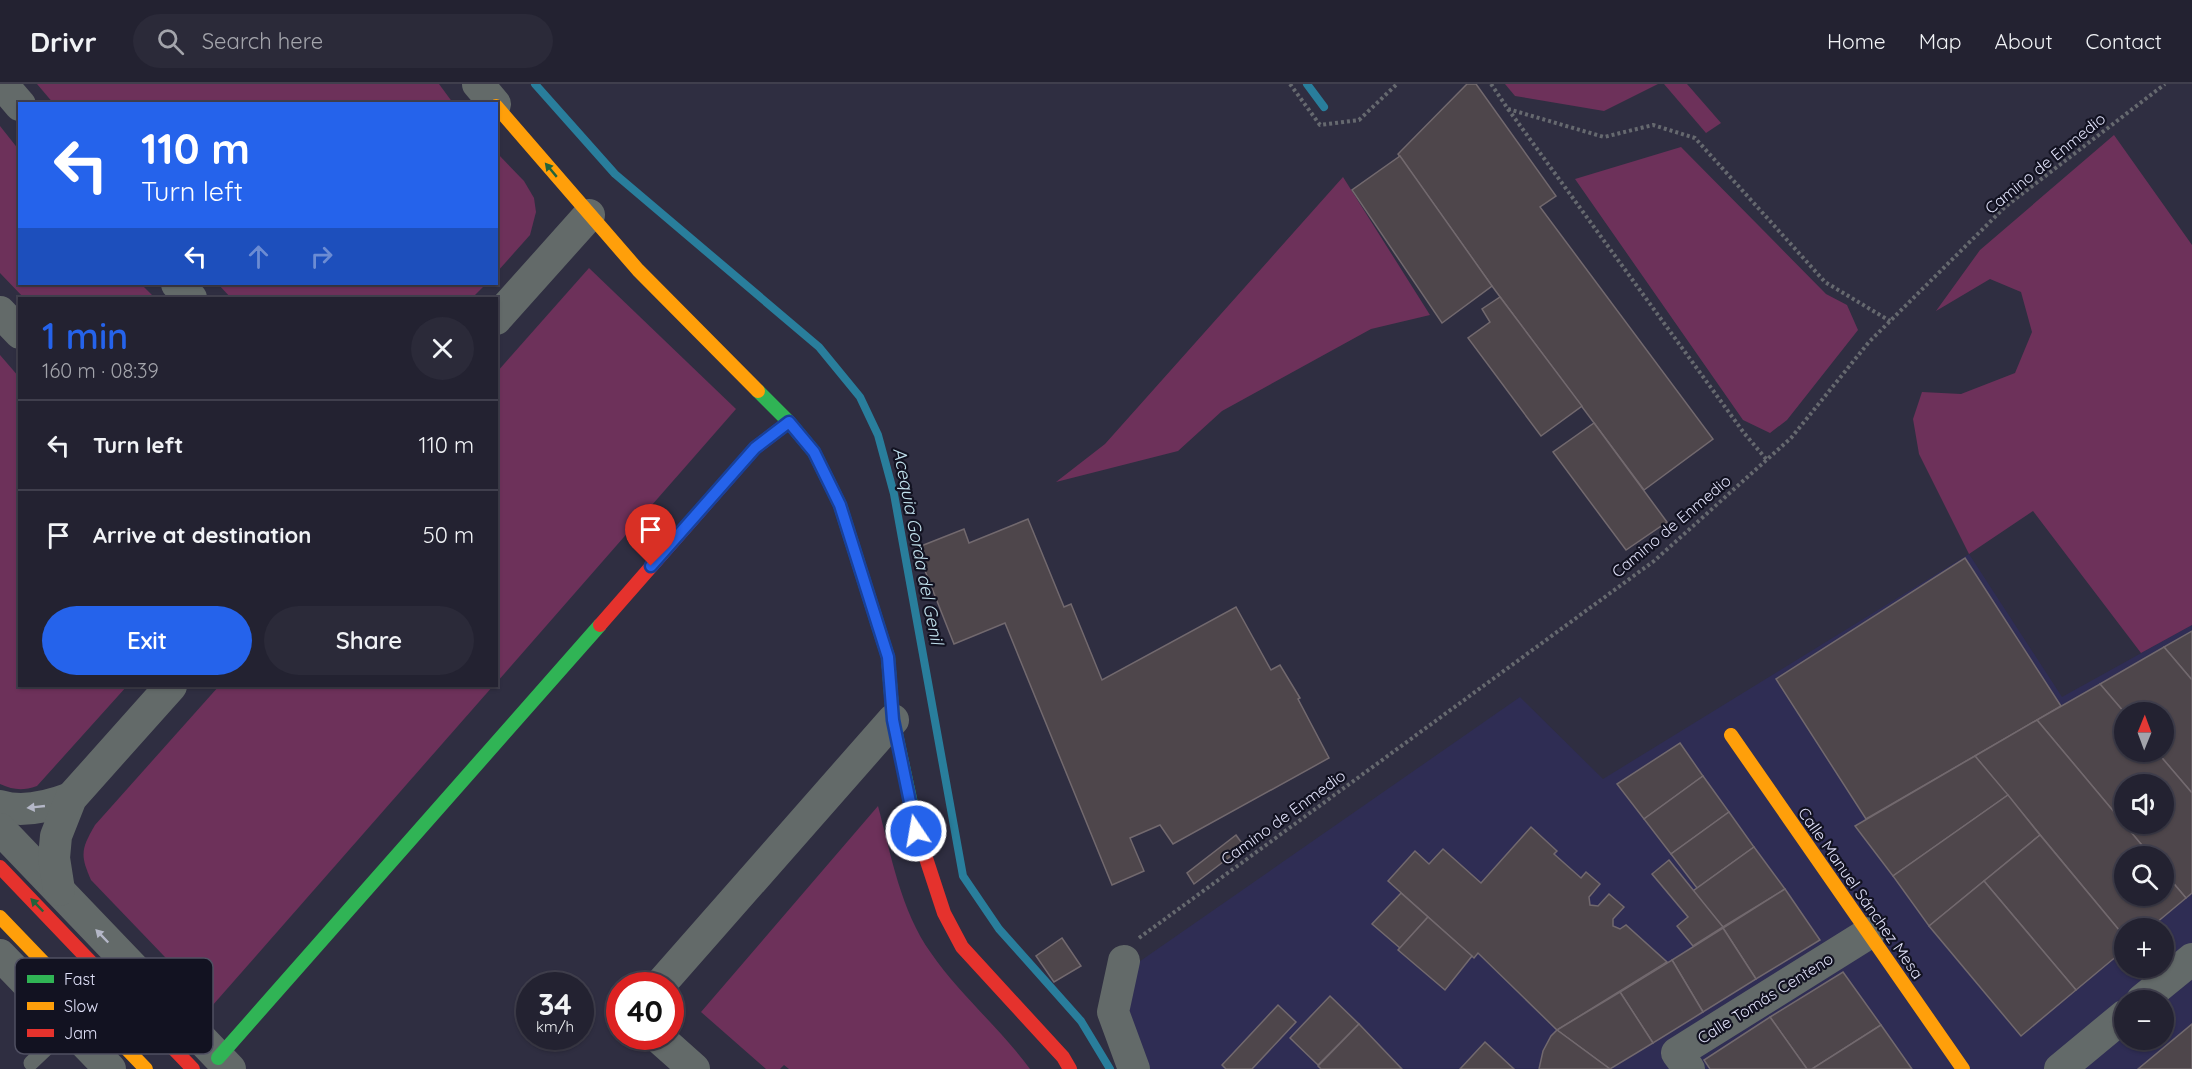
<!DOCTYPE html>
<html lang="en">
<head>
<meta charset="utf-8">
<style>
  :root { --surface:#232231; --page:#2b2a39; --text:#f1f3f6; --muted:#a3a4ab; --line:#403f4d; --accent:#2563eb }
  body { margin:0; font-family:Quicksand,sans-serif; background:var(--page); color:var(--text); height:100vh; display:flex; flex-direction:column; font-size:22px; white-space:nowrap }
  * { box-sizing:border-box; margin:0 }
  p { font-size:20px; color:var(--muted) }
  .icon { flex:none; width:33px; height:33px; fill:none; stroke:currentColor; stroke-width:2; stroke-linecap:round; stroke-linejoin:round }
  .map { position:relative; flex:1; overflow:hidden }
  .side { position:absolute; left:18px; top:213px; width:480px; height:390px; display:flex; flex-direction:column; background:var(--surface); border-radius:0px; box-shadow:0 2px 4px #0004,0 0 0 2px var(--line) }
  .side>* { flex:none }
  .guide { position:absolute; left:18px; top:18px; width:480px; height:183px; border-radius:0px; box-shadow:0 2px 4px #0004,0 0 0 2px var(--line); background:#2563eb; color:#fff; overflow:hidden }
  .needle { width:39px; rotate:1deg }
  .controls { position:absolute; left:2114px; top:618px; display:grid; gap:12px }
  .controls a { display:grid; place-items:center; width:60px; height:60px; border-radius:50%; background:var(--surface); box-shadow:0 2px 4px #0004,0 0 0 2px var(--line); font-size:30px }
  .speed { position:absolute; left:516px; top:888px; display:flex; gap:12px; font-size:30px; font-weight:700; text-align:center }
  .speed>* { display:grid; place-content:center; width:78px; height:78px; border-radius:50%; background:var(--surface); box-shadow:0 2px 4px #0004,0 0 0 2px var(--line); line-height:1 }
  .speed small { font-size:15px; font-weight:400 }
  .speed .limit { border:9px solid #d22; background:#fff; color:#111 }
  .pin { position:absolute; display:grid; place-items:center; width:51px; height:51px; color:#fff; margin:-62px -26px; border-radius:50% 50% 50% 0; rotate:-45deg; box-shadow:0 0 6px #0007 }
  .pin .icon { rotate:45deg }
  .me { position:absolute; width:66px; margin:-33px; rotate:348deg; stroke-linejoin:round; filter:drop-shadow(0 0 4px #0008) }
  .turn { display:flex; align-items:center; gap:21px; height:126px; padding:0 24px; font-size:27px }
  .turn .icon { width:78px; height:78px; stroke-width:2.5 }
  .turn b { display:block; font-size:42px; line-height:51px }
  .lanes { display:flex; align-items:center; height:57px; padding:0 24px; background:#0003; justify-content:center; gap:30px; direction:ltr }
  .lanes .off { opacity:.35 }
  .round { display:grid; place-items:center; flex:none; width:63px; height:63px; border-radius:32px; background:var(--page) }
  .overview { display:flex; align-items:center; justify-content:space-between; height:102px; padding:0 24px }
  h1 { font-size:36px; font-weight:600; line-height:45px; color:var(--accent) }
  .primary-button { display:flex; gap:12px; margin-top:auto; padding:12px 24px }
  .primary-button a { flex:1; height:69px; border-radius:36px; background:var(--accent); color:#fff; font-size:24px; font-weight:600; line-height:69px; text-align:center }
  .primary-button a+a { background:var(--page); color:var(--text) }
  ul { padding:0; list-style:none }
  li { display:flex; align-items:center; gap:18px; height:90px; padding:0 24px; border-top:2px solid var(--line) }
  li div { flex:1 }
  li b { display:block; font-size:22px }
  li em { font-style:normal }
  header { display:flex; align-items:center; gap:36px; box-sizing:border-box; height:84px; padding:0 30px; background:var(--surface); border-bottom:2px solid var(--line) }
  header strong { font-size:28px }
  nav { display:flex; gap:33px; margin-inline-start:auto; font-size:21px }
  .search { width:420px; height:54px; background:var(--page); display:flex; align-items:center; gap:15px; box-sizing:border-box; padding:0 21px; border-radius:33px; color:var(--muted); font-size:22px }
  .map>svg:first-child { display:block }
  .built { fill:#2f2d54; fill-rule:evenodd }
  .green { fill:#6d315a }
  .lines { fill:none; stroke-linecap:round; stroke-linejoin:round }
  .stream { stroke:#297e9c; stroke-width:8 }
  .building { fill:#4e464b; stroke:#72696e; stroke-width:1.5; fill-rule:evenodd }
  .path { stroke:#66696f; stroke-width:4; stroke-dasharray:3 3; stroke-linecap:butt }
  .lane { stroke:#636a69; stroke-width:15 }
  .street { stroke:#636a69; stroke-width:32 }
  .fast { stroke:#30b455; stroke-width:14 }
  .slow { stroke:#ff9f0a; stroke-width:14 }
  .jam { stroke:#e5322d; stroke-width:14 }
  .oneway { fill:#21633b }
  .oneway2 { fill:#b4b7c7 }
  .route-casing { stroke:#184099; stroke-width:15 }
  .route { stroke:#2563eb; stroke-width:10 }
  .labels { text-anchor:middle; stroke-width:4.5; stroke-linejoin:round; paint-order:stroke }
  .street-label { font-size:16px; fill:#e0e1f9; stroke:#121221 }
  .water-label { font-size:18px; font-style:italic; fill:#c2e2ee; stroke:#121221 }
  .key { fill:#121221; stroke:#505062; stroke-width:1.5 }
  .key-label { font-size:16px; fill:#e0e1f9 }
</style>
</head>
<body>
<header>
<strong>Drivr</strong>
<div class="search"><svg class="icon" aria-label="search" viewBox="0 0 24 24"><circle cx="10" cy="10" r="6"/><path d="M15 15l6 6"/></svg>Search here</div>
<nav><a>Home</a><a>Map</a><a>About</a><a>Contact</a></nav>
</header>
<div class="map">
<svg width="2192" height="985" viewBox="0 0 2192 985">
  <rect width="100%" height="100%" fill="#2f2e41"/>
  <path class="built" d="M1969 470 2062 613 2192 541V985H1140L1123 889 1520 613 1603 695ZM2124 628H2163V668H2124ZM2124 700H2163V740H2124ZM2124 772H2163V812H2124ZM2124 844H2163V884H2124ZM2124 916H2163V956H2124Z"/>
  <g class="green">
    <polygon points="37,0 439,0 453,19 54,20"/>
    <polygon points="1505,0 1658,0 1604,27 1515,12"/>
    <polygon points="1664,0 1687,0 1721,39 1706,49"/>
    <polygon points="0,42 19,66 20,200 141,200 155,214 24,214 0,189"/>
    <polygon points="2114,51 2192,161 2192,541 2141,569 2033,427 1969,470 1919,370 1913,335 1922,308 1961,310 2015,289 2032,248 2021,208 1990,195 1936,227 1980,166"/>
    <polygon points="1681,63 1826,210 1847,221 1858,246 1787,336 1770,349 1743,336 1575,95"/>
    <polygon points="497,69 524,97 534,114 536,128 530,151 497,188"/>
    <polygon points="1343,93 1430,231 1371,245 1222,327 1178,367 1056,398 1105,360"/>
    <polygon points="589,184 736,325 497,598 497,288"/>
    <polygon points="218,200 486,200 472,214 231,214"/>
    <path d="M0 271 19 293 20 602H127L37 702C22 707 14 706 0 700Z"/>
    <path d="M219 602H493L212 922 91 796C80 771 81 765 95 741Z"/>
    <path d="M878 722C891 771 901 827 931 869 960 911 1000 944 1030 985H789L784 981 780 985H766L701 928Z"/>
  </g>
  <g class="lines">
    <g class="stream">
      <polyline points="535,0 615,90 819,263 860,313 878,351 894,410 963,792 999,845 1081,937 1110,985"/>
      <polyline points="1307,0 1324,23"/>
    </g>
  </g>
  <g class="building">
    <polygon points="1467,0 1476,0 1556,112 1540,123 1713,355 1644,406 1492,202 1398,70"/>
    <polygon points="1400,72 1492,202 1442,239 1352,106"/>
    <polygon points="1500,213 1582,322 1541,352 1468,254 1490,238 1482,225"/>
    <polygon points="1594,339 1667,438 1626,466 1553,368"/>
    <polygon points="1028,435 1064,523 1071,520 1102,596 1236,523 1271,586 1280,581 1300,614 1298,615 1329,674 1173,760 1160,741 1130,754 1144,787 1112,801 1005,539 954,560 916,464 964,445 969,459"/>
    <polygon points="1965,474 2061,622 1866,735 1776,595"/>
    <polygon points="2192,547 2192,596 2164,563"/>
    <polygon points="2164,563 2192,596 2192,709 2157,668 2163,668 2163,628 2124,628 2100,600"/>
    <path d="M2100 600 2124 628V668H2157L2192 709V809L2186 814 2163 787V772H2151L2037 636ZM2124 700H2163V740H2124Z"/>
    <polygon points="2037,636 2151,772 2124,772 2124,812 2163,812 2163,787 2186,814 2150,844 2124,844 2124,852 1975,672"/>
    <polygon points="1680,659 1703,692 1644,735 1617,700"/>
    <polygon points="1975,672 2008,711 1893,792 1855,742"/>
    <polygon points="1703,692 1729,728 1671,770 1644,735"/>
    <polygon points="2008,711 2040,751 1929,842 1893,792"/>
    <polygon points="1729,728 1754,763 1697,804 1671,770"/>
    <polygon points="1531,743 1557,767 1554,770 1581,794 1586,788 1600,800 1589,813 1590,821 1598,822 1609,810 1624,823 1613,835 1613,842 1620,845 1626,841 1667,878 1557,946 1478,869 1474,874 1388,797 1415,767 1429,780 1443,765 1481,799"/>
    <polygon points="1236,751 1244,762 1194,800 1187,789"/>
    <polygon points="2040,751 2124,852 2124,866 2076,906 1984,797"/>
    <polygon points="1754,763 1785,805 1723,843 1693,807"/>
    <polygon points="1669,776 1723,843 1693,862 1677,842 1688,833 1652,790"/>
    <polygon points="1984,797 2076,906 2021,952 1929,842"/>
    <polygon points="1785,805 1820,856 1756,895 1723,844"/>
    <polygon points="1401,809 1428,833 1400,864 1372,840"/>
    <polygon points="1428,833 1472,872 1445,906 1398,866"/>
    <polygon points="1723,844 1756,895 1703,928 1672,876"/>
    <polygon points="1062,854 1081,882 1054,898 1036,872"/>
    <polygon points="1672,876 1703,928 1653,959 1620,908"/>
    <polygon points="1843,888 1881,941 1812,985 1807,985 1770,933"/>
    <polygon points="1620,908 1653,959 1610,985 1557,946"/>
    <polygon points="1330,912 1359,940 1318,981 1290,954"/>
    <polygon points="1278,921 1296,938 1252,985 1226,985 1222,981"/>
    <polygon points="1770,933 1807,985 1710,985 1704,976"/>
    <polygon points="1359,940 1402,985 1321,985 1318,982"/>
    <polygon points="2192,940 2192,985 2138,985"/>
    <polygon points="1881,941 1912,985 1812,985"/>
    <polygon points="1557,946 1610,985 1539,985 1543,967 1551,952"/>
    <polygon points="1485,958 1514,985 1460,985"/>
  </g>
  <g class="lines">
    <g class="path">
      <polyline points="1290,0 1320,41 1359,36 1397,0"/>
      <polyline points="1491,0 1508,25 1604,53 1653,41 1695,54 1825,198 1890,237"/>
      <polyline points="1508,25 1744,349 1767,376"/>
      <polyline points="1139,854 1654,477 1791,354 1869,258 2005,123 2165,0"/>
    </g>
    <polyline class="lane" points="31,979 69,943"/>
    <g class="street">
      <polyline points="2,0 20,21"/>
      <polyline points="478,0 495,20"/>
      <polyline points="177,200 191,214"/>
      <polyline points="0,228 20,249"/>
      <polyline points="496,235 589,131"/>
      <path d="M0 722C22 729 50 722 71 714"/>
      <polyline points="0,745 230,985"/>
      <polyline points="59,806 54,774 56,752 71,714 171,602"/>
      <polyline points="0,871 110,985"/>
      <polyline points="1124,877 1113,928 1134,985"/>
      <polyline points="659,902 893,636"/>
      <polyline points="2142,916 2192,875"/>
      <polyline points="657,952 694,985"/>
      <polyline points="1689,985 1677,969 1869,849"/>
      <polyline points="2060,985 2124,932"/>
    </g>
    <g class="fast">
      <polyline points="758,307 789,338 814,368 840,421 888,573 893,636 917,747 923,765"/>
      <polyline points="218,974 600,541"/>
    </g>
    <g class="slow">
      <polyline points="496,22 638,186 758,307"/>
      <polyline points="1731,651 1963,985"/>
      <polyline points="0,833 146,985"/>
    </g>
    <g class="jam">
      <polyline points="600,541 755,364 789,338"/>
      <polyline points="923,765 944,829 962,863 1063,973 1070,985"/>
      <polyline points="0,783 193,985"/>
    </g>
  </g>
  <defs><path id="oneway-solid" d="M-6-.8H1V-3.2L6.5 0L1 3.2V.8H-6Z" transform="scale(1.5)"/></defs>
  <g class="oneway">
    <use href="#oneway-solid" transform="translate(551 86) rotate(-130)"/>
    <use href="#oneway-solid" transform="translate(37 821) rotate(-134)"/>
  </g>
  <g class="oneway2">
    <use href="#oneway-solid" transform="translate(36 723) rotate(174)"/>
    <use href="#oneway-solid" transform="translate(102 852) rotate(-134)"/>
  </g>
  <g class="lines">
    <g class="route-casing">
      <polyline id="route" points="651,482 755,364 789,338 814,368 840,421 888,573 893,636 916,747"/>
    </g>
    <use href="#route" class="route"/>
  </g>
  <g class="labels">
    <g class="street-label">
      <text transform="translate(2045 79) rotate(-39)" y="6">Camino de Enmedio</text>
      <text transform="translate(1671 442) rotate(-40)" y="6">Camino de Enmedio</text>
      <text transform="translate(1283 733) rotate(-36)" y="6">Camino de Enmedio</text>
      <text transform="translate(1861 809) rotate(55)" y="6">Calle Manuel Sánchez Mesa</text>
      <text transform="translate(1765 914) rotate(-32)" y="6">Calle Tomás Centeno</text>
    </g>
    <g class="water-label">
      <text transform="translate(918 462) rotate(79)" y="6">Acequia Gorda del Genil</text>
    </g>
  </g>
  <rect x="15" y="874" width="198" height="96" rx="9" class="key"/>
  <rect x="27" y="891" width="27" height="8" fill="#30b455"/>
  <rect x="27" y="918" width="27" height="8" fill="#ff9f0a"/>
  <rect x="27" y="945" width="27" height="8" fill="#e5322d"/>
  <g class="key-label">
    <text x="64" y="901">Fast</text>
    <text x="64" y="928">Slow</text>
    <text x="64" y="955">Jam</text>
  </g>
</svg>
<div class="controls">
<a><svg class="needle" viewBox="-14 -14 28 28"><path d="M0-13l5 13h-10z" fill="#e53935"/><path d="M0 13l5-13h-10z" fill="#a3a4ab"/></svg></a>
<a><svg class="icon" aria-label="sound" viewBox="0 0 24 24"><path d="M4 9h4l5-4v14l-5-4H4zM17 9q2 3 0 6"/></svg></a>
<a><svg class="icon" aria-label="search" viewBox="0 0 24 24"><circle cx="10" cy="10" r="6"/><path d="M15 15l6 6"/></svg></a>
<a>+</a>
<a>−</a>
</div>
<div class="speed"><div>34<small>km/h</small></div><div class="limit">40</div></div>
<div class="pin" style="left:651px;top:482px;background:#d93025"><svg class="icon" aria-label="arrive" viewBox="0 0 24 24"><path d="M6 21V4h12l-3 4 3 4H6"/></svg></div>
<svg class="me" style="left:916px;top:747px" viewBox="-20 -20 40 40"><circle r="17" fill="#2563eb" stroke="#fff" stroke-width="3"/><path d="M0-11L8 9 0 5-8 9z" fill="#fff"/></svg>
<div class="guide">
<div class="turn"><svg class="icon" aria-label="left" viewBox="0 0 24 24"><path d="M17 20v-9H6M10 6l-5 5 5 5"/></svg><div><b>110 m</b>Turn left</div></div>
<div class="lanes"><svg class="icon" aria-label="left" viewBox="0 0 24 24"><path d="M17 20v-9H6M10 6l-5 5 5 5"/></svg><svg class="icon off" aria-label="ahead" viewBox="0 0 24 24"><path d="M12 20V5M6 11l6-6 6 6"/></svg><svg class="icon off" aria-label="right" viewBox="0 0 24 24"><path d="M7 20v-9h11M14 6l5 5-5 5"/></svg></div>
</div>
<section class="side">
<div class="overview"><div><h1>1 min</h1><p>160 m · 08:39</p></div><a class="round"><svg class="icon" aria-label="close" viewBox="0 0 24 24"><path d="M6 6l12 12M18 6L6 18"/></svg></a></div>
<ul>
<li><svg class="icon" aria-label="left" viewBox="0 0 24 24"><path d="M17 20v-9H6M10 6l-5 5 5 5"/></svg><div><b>Turn left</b></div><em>110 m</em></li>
<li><svg class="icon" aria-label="arrive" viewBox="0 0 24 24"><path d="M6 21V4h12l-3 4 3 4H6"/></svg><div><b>Arrive at destination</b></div><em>50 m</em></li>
</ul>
<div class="primary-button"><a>Exit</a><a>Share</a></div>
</section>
</div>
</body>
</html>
